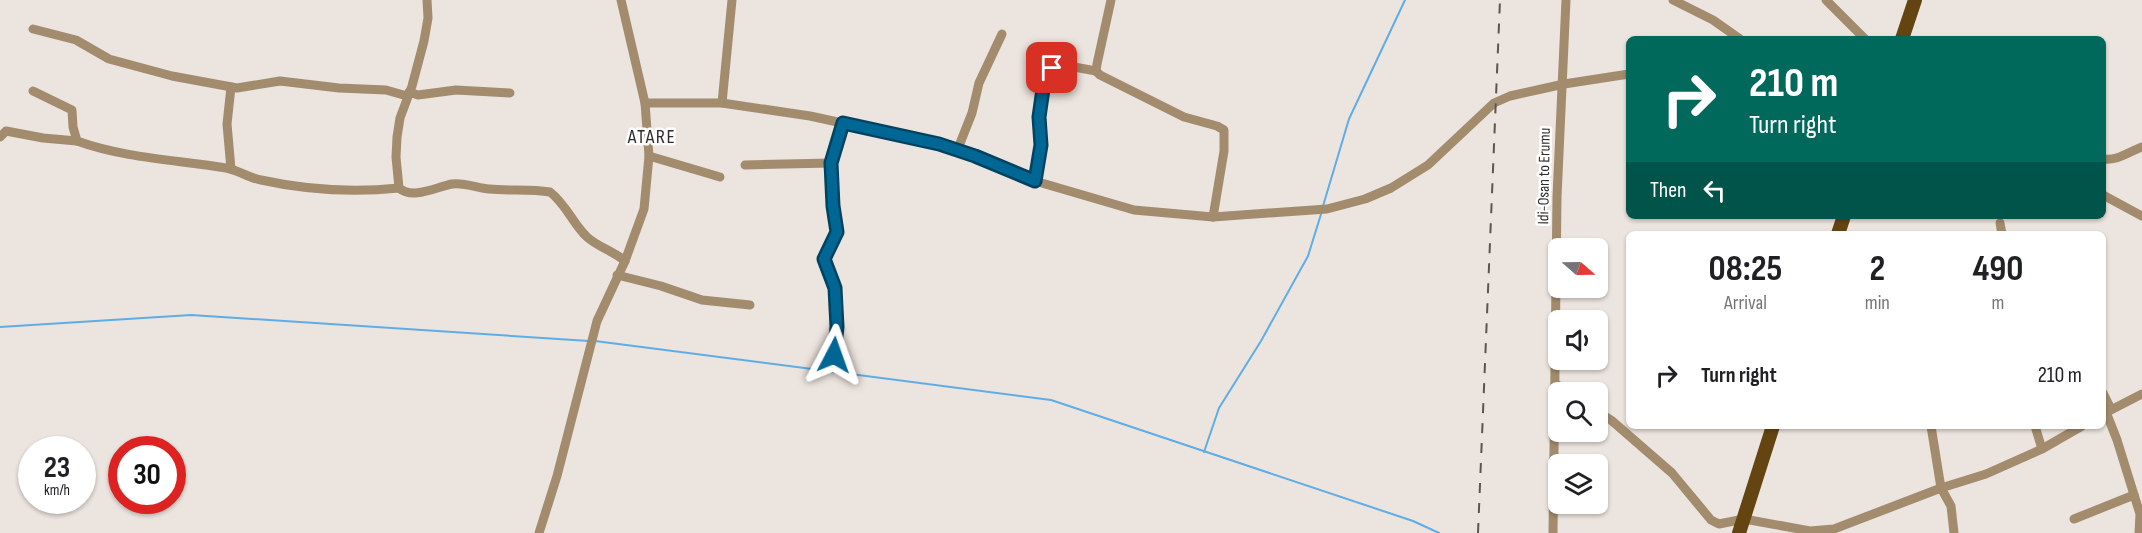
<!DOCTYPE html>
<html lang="en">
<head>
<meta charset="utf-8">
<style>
  :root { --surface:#fff; --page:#f2f2f2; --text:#202124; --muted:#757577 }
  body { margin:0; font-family:"Sofia Sans Condensed",sans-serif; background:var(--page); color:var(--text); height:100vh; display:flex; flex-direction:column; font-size:22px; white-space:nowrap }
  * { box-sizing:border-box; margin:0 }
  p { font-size:20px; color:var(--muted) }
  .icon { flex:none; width:33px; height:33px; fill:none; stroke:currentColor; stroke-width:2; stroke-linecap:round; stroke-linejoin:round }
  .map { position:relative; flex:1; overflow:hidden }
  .sheet { position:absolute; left:1626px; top:231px; width:480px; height:198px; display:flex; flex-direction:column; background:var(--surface); border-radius:9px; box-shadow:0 2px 4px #0004 }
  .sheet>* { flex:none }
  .banner { position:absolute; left:1626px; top:36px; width:480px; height:183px; border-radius:9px; box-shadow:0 2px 4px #0004; background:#00695c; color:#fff; overflow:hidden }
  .needle { width:39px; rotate:110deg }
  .buttons { position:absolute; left:1548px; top:238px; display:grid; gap:12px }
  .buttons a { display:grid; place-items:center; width:60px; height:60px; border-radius:9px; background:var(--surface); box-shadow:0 2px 4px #0004; font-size:30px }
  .speed { position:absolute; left:18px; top:436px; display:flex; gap:12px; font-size:30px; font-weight:700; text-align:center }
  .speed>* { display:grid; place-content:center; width:78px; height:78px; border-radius:50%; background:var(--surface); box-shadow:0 2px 4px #0004; line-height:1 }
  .speed small { font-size:15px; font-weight:400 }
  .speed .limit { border:9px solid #d22; background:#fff; color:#111 }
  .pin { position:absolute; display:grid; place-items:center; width:51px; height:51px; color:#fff; margin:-26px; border-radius:12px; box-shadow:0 3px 9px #0006 }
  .me { position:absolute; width:66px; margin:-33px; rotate:4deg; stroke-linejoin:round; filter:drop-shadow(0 0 4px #0008) }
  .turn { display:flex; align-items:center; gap:21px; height:126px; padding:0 24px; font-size:27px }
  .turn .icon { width:78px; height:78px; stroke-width:2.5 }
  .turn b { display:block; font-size:42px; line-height:51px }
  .then { display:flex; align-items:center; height:57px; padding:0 24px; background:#0003; gap:12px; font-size:22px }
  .eta { display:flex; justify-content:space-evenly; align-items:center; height:102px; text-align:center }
  .eta b { font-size:36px; font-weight:700; line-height:42px }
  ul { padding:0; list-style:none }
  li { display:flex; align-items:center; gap:18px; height:84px; padding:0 24px }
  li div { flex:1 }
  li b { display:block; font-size:22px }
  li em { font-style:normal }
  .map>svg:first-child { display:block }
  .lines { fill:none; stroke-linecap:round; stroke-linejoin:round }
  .stream { stroke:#5eade6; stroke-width:2 }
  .street { stroke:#a38c6e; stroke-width:9 }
  .primary { stroke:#644512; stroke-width:14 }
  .rail { stroke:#5b5653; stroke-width:2; stroke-dasharray:10 10; stroke-linecap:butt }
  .route-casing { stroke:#004361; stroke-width:15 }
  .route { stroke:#006795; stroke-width:10 }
  .labels { text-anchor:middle; stroke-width:5; stroke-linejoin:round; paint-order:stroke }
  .street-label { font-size:16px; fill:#2e2b29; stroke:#fff }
  .quarter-label { font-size:20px; letter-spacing:1.5px; fill:#2e2b29; stroke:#fff }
</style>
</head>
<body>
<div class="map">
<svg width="2142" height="533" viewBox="0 0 2142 533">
  <rect width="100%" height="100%" fill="#ece4de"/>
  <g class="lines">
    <g class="stream">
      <polyline points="1323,206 1349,119 1405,0"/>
      <polyline points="0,327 191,315 589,341"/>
      <polyline points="595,341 1051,400 1413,521 1439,533"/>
      <polyline points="1204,452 1219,408 1261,341 1308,256 1322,211"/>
    </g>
    <g class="street">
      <path d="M427 0 428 18 424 41 412 86 400 118 397 137 396 157 399 188C413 200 436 187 452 184 463 182 478 188 489 189 510 191 530 189 550 192 566 204 573 224 587 237 598 247 613 251 625 261"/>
      <polyline points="1111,0 1097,64 1096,71 1100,75 1184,117 1217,126 1224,130 1224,151 1213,217"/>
      <polyline points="1673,0 1713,20 1740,39"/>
      <polyline points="1826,0 1865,39"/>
      <polyline points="33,29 76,40 109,59 172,76 237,88 280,81 339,88 386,90 407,96"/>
      <path d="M33 91 72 110 73 127 77 141C124 158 177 160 226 168 238 170 249 178 261 180 307 190 352 193 399 188"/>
      <polyline points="409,92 418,95 456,90 510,93"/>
      <polyline points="645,103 722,103 810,116 939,144 975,156 1035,181 1134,210 1213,217 1327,209 1365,199 1391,188 1428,165 1494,103 1510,96 1564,84 1629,74"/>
      <polyline points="722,103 732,0"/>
      <polyline points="0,137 6,131 43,138 77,141"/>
      <polyline points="957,151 972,113 979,83 1002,34"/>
      <polyline points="649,156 720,177"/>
      <path d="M2103 159C2118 161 2128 152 2142 147"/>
      <polyline points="745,165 831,163"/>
      <polyline points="231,169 227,124 231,87"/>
      <path d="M1035 181C1038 169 1041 156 1041 143 1041 120 1035 78 1058 64L1096 71"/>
      <polyline points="2103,195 2142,216"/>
      <polyline points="2000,223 2002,234"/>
      <polyline points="617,275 661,286 702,300 750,305"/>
      <polyline points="835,355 837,327 835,288 824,259 837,232 833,206 831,163 843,123"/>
      <polyline points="1556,384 1569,393"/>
      <polyline points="2103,393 2111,409"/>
      <polyline points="1598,412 1611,420 1672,473 1711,520 1719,524 1744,519 1810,531 1834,529 1941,488 1986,474 2042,449 2082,426"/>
      <polyline points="2106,412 2117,440 2140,514 2139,533"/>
      <polyline points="2103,414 2142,394"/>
      <polyline points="1931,426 1941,488 1951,506 1954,533"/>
      <polyline points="2035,426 2042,449"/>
      <polyline points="2074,519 2134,495"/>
      <polyline points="539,533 557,476 597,321 625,261 644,209 649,156 645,103 621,0"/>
      <polyline points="1553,533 1557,197 1566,0"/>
    </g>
    <g class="primary">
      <polyline points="1902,39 1915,0"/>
      <polyline points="1838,234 1844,216"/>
      <polyline points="1739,533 1773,426"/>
    </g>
    <polyline class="rail" points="1478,533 1500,0"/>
  </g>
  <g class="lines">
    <g class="route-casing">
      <polyline id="route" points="834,355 837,327 835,288 824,259 837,232 833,206 831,163 843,123 939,144 975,156 1035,181 1041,145 1039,117 1043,89 1052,68"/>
    </g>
    <use href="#route" class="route"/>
  </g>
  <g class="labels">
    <g class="street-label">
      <text transform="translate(1543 176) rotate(-89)" y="6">Idi-Osan to Erumu</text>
    </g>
    <g class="quarter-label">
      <text x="652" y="143">ATARE</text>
    </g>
  </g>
</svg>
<div class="buttons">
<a><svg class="needle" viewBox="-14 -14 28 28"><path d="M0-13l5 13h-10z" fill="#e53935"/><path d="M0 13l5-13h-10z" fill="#757577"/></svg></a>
<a><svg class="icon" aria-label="sound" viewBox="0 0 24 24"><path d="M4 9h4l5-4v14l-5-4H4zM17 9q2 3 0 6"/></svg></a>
<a><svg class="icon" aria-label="search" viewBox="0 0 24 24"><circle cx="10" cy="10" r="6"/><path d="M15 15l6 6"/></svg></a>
<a><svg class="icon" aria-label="layers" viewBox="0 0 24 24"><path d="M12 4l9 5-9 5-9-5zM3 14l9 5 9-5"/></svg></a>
</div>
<div class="speed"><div>23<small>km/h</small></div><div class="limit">30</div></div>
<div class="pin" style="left:1052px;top:68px;background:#d93025"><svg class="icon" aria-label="arrive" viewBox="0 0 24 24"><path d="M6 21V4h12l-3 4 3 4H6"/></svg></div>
<svg class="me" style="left:834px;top:355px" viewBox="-20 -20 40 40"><path d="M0-17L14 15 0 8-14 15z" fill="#006795" stroke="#fff" stroke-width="4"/></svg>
<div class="banner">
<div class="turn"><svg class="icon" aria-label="right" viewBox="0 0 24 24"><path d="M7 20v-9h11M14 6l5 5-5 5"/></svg><div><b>210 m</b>Turn right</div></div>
<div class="then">Then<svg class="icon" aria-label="left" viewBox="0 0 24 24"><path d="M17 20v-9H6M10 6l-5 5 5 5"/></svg></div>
</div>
<section class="sheet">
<div class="eta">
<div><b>08:25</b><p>Arrival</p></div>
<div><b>2</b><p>min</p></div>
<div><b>490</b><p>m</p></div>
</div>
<ul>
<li><svg class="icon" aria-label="right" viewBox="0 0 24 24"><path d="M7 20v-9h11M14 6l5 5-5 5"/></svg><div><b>Turn right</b></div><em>210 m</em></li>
</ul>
</section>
</div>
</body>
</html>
